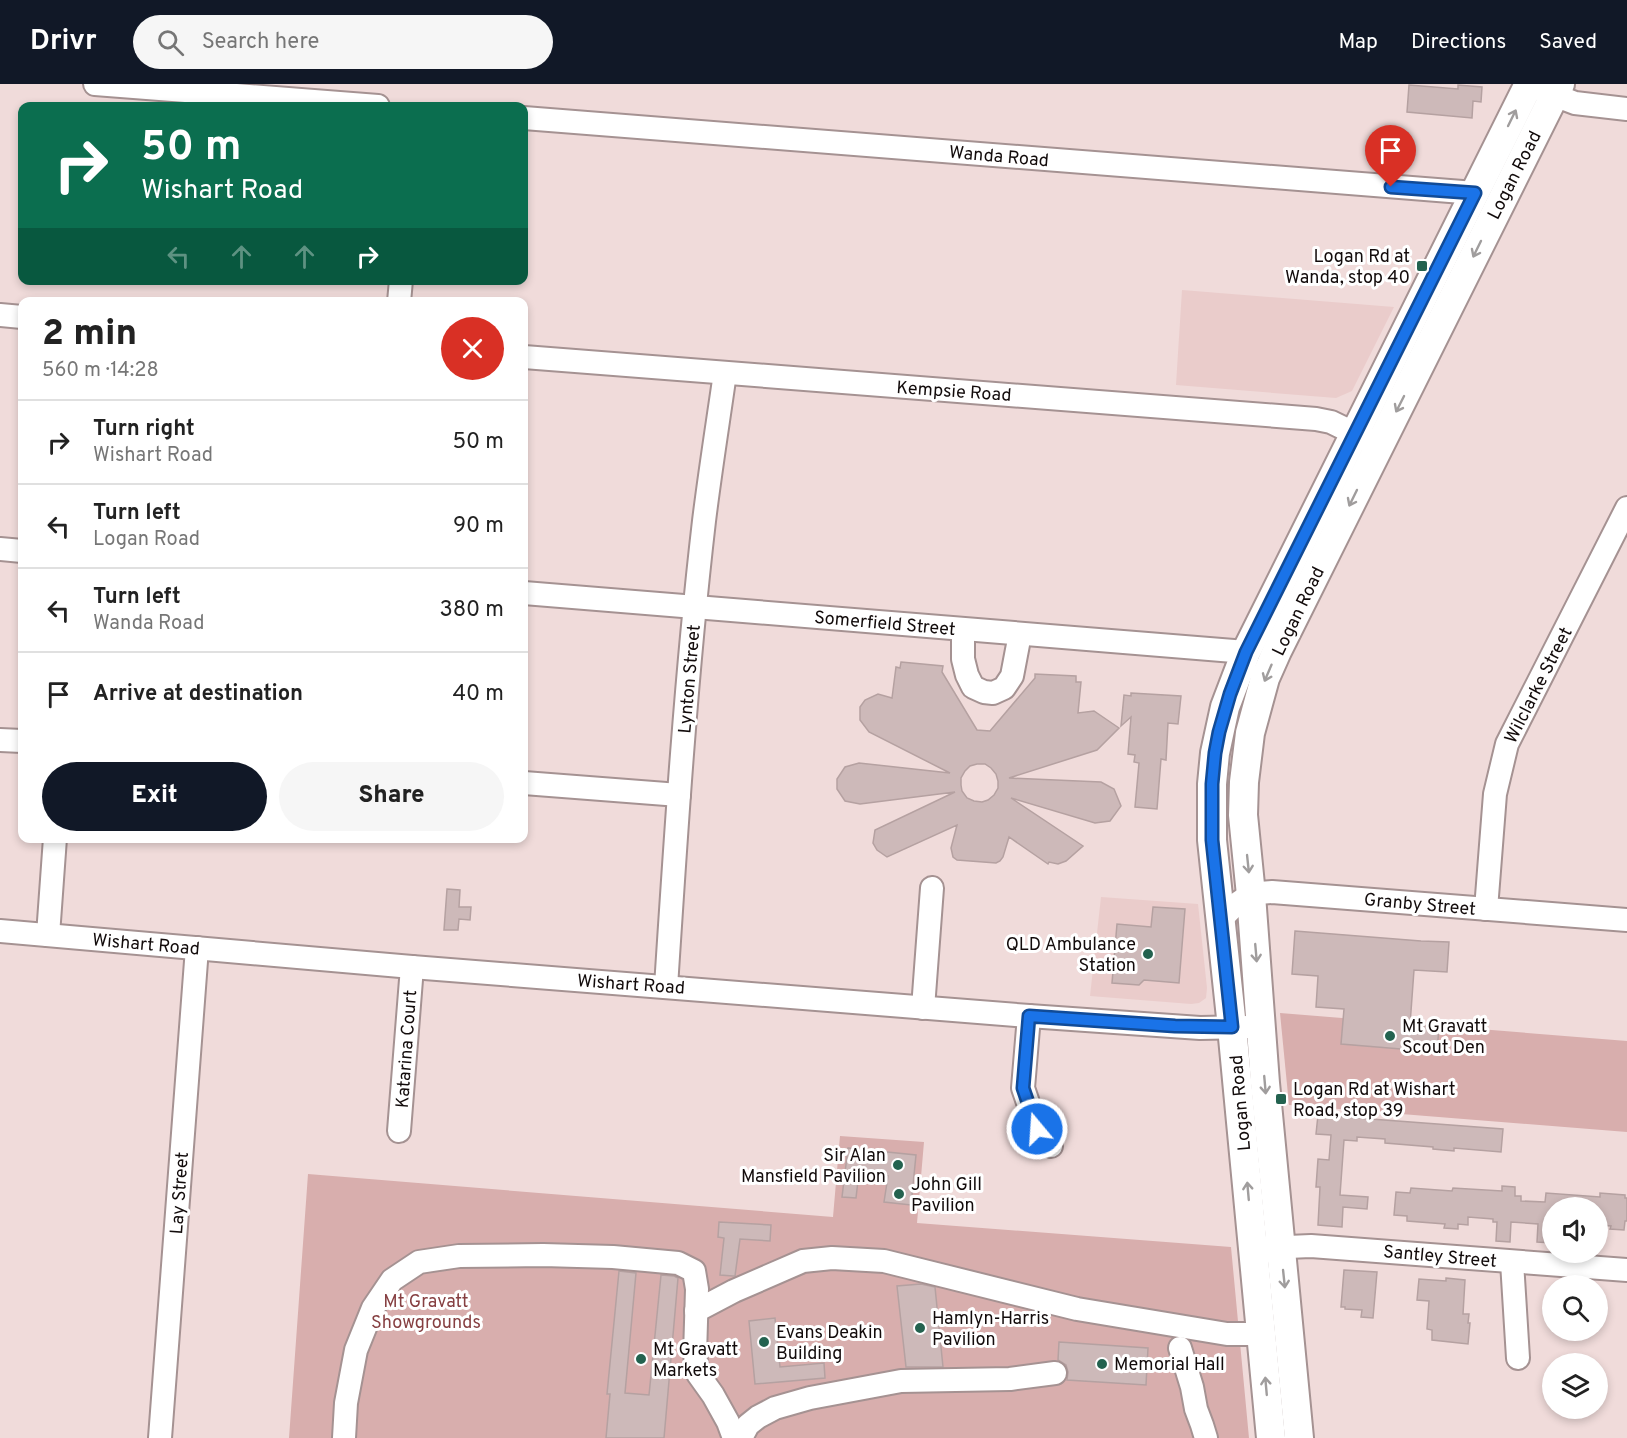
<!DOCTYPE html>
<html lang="en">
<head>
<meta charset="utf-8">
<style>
  :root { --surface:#fff; --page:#f6f6f6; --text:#222; --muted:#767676; --line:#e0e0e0; --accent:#111827 }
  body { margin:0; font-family:Overpass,sans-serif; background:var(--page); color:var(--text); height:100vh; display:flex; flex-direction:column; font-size:22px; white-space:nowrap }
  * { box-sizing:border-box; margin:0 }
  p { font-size:20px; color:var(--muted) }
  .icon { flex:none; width:33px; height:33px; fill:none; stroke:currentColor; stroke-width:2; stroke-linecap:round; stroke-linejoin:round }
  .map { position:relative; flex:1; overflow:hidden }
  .panel { position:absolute; left:18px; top:213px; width:510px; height:546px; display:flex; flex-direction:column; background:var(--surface); border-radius:12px; box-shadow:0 3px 9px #0003 }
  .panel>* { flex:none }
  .guide { position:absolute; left:18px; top:18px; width:510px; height:183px; border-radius:12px; box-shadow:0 3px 9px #0003; background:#0b6e4f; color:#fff; overflow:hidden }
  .buttons { position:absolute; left:1542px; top:1113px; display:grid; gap:12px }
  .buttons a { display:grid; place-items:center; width:66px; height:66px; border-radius:50%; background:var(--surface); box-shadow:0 3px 9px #0003; font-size:30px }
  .pin { position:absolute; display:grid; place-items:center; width:51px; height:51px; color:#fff; margin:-62px -26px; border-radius:50% 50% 50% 0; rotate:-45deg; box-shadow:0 0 6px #0007 }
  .pin .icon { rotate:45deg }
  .me { position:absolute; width:66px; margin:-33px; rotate:342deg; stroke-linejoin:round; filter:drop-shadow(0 0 4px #0008) }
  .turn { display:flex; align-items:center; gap:21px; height:126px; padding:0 24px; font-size:27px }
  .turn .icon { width:78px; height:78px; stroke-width:2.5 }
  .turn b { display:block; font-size:42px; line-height:51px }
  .lanes { display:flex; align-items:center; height:57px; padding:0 24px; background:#0003; justify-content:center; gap:30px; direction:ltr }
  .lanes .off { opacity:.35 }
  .round { display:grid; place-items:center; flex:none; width:63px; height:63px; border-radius:32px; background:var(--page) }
  .summary { display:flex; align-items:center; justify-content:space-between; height:102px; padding:0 24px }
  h1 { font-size:36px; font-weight:800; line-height:45px }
  .primary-button { display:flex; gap:12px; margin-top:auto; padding:12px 24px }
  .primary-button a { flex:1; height:69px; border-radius:36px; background:var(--accent); color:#fff; font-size:24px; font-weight:800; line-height:69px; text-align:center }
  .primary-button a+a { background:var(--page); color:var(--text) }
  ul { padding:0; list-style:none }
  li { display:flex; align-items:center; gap:18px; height:84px; padding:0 24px; border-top:2px solid var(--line) }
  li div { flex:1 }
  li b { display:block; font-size:22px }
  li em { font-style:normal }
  header { display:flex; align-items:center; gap:36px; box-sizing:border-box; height:84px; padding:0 30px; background:var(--accent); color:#fff }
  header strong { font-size:28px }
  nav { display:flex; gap:33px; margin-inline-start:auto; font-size:21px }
  .search { width:420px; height:54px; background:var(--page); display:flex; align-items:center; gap:15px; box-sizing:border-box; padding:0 21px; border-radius:33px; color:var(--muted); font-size:22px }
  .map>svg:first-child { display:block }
  .built { fill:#eacccb }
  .green { fill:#d8aead }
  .building { fill:#cdb9b9; stroke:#b5a1a1; stroke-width:1.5; fill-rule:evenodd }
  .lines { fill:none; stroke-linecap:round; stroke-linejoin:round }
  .minor-casing { stroke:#a59292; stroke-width:26 }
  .major-casing { stroke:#a59292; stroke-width:32 }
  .minor { stroke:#fff; stroke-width:22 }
  .major { stroke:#fff; stroke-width:28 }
  .oneway { stroke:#a09d9d }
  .route-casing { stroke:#114b97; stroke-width:15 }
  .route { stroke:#1a73e8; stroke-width:10 }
  .poi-dot { fill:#23624f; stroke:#fff; stroke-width:2 }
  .labels { text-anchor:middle; stroke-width:6; stroke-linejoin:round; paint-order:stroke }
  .street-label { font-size:18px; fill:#120b0b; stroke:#fff }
  .poi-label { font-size:18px; fill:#120b0b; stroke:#fff; text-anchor:start }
  .park-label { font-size:18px; fill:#863f41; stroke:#fff }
</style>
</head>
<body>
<header>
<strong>Drivr</strong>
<div class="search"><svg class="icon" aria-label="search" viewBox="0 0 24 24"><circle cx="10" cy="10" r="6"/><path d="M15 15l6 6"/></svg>Search here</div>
<nav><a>Map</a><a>Directions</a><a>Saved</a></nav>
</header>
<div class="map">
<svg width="1627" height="1354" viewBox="0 0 1627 1354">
  <rect width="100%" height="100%" fill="#f0dbda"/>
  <g class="built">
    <polygon points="1182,206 1394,223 1352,307 1336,314 1176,301"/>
    <polygon points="1101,813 1198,820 1207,904 1206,914 1199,919 1191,920 1090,912"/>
  </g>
  <g class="green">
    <polygon points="1280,929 1627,957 1627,1048 1289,1021"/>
    <polygon points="840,1052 924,1058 917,1139 1231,1163 1249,1354 289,1354 308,1090 833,1133"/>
  </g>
  <g class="building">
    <polygon points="1409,1 1458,5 1458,1 1482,3 1481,18 1473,17 1472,34 1407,28"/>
    <path d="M901 578 943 582 942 588 977 646 990 647 1035 594V590L1076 592V598H1081L1078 629 1094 627 1119 644 1097 666 1009 694 1101 698 1114 705 1121 722 1110 737 1095 739 1011 714 1083 762 1066 777 1058 780 1049 778 1048 780 1009 753 1003 773 1000 777 996 779 957 776 953 773 951 764 957 741 887 773 877 766 873 759 875 746 955 708 860 720 845 717 837 705V695L845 683 859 679 950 689 869 648 860 636V623L865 616 878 610 892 614 896 583 900 584ZM977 680H985L991 684 996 690 998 697V704L994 711 988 716 982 718 974 717 967 714 962 707 961 701V694L965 687 970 682Z"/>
    <polygon points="1131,609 1181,612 1178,640 1168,639 1166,676 1161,675 1157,725 1135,723 1139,679 1134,678 1135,671 1128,670 1131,633 1121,642 1124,611 1131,612"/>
    <polygon points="447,805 460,806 459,823 471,823 470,836 459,835 458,846 444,846"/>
    <polygon points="1153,823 1185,825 1179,899 1144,896 1139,901 1112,899 1117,840 1151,843"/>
    <polygon points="1295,847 1421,857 1449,858 1447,888 1414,886 1410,941 1439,943 1437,968 1341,960 1344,925 1316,923 1318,892 1292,890"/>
    <polygon points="1318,1031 1503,1045 1501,1068 1454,1064 1454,1067 1433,1065 1433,1063 1385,1059 1385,1055 1357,1053 1357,1057 1344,1056 1340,1111 1368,1113 1367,1125 1343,1123 1342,1143 1318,1141 1320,1103 1316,1103 1318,1075 1329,1076 1331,1051 1316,1050"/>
    <polygon points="848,1064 916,1071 911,1121 884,1118 888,1092 859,1088 856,1114 842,1113"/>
    <polygon points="1502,1102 1515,1103 1515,1112 1521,1112 1521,1117 1545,1118 1546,1109 1600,1113 1600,1109 1625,1111 1625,1114 1627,1114 1627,1137 1625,1137 1624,1146 1610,1145 1611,1142 1598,1141 1598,1124 1552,1124 1552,1159 1537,1158 1538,1140 1511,1138 1510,1158 1496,1157 1497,1138 1493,1138 1493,1135 1468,1133 1468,1141 1458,1140 1458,1145 1444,1144 1445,1140 1407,1137 1407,1132 1394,1131 1396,1108 1410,1109 1411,1104 1452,1107 1453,1104 1502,1107"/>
    <polygon points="719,1138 771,1141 770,1157 740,1155 735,1192 733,1192 720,1191 724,1154 718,1153"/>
    <polygon points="1344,1186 1377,1188 1373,1234 1361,1233 1362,1226 1345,1225 1345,1223 1341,1223"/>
    <polygon points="619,1187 636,1189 625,1309 649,1311 661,1191 674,1192 678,1194 664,1354 606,1354 610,1310 607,1310"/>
    <polygon points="1446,1194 1465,1196 1463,1230 1469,1230 1468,1239 1470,1239 1468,1260 1432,1256 1432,1246 1427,1245 1429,1217 1417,1216 1419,1195 1446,1197"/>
    <polygon points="921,1200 935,1203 943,1283 906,1283 897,1202"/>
    <polygon points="775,1234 780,1283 824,1279 825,1294 755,1300 749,1237"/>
    <polygon points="1059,1258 1148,1264 1146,1301 1067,1296 1068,1288 1066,1281 1058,1276"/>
  </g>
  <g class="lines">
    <g class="minor-casing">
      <g id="minor">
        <polyline points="95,0 378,22"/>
        <polyline points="1541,6 1575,19 1627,25"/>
        <polyline points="524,34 1475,109"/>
        <polyline points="399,218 401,196"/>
        <polyline points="0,231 22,233"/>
        <polyline points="524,273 1316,335 1331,338 1370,357"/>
        <polyline points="0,465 22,467"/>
        <polyline points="524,509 1246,568"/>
        <polyline points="963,546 963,575 967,591 973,603 984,608 993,609 1004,604 1012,592 1020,550"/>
        <polyline points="0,656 22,657"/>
        <polyline points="524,699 679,711"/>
        <polyline points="1486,825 1495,710 1507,660 1627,424"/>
        <path d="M1222 835C1237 817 1248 809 1272 808L1627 836"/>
        <polyline points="0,847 412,883 1029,932 1200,944 1249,943"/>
        <polyline points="48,851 55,754"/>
        <path d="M666 903C676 748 686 592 704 437 710 388 718 338 725 289"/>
        <polyline points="923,924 932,804"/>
        <polyline points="1029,932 1023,1004 1037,1045 1051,1062"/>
        <polyline points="399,1047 412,883"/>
        <polyline points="1264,1164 1311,1162 1627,1186"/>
        <polyline points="1512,1178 1518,1274"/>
        <polyline points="696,1227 734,1207 803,1177 832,1174 884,1177 1077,1225 1227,1250 1262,1250"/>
        <polyline points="1180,1264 1192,1303 1196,1325 1202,1341 1206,1354"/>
        <polyline points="160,1354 197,864"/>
        <polyline points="344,1354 346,1319 356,1266 373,1224 392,1196 419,1178 459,1172 543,1171 613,1173 678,1179 694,1187 697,1205 695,1271 698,1290 713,1311 728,1338 734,1354"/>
        <polyline points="741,1354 748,1341 758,1333 775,1324 810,1314 901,1297 1010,1295 1055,1289"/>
      </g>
    </g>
    <g class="major-casing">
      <g id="major">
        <polyline points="1271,1354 1232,943 1212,756 1212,700 1215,669 1225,623 1246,568 1529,0"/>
        <polyline points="1299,1354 1265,999 1251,811 1243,731 1244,698 1250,649 1265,594 1277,567 1560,0"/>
      </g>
    </g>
    <use href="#minor" class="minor"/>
    <use href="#major" class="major"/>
  </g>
  <defs><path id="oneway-shaft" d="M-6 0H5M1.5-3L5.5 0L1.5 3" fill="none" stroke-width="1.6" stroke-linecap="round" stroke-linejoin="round" transform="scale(1.5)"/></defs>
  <g class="oneway">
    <use href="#oneway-shaft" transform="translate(1512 34) rotate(-64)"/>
    <use href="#oneway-shaft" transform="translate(1477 165) rotate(116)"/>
    <use href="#oneway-shaft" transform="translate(1400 320) rotate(117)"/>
    <use href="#oneway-shaft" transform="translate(1353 414) rotate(116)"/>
    <use href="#oneway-shaft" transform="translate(1268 589) rotate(113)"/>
    <use href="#oneway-shaft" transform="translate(1248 780) rotate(84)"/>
    <use href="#oneway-shaft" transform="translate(1256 869) rotate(85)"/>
    <use href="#oneway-shaft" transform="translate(1265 1001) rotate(85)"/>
    <use href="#oneway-shaft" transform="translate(1248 1107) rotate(-95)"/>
    <use href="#oneway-shaft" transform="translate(1284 1195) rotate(84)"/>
    <use href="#oneway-shaft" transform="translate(1266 1302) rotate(-95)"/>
  </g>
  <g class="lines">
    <g class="route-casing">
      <polyline id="route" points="1037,1045 1023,1004 1029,932 1175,942 1232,943 1212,756 1212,700 1215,669 1219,648 1230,610 1246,568 1475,109 1391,103"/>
    </g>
    <use href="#route" class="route"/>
  </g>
  <g class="poi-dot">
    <rect x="1416" y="176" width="12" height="12" rx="3"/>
    <circle cx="1148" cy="870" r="6"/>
    <circle cx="1390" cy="952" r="6"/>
    <rect x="1275" y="1009" width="12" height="12" rx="3"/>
    <circle cx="898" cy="1081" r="6"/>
    <circle cx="899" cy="1110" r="6"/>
    <circle cx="920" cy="1244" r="6"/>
    <circle cx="764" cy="1258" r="6"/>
    <circle cx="641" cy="1275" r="6"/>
    <circle cx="1102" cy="1280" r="6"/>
  </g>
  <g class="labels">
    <g class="street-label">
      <text transform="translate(999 72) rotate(5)" y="6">Wanda Road</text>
      <text transform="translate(1514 91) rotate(-63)" y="6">Logan Road</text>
      <text transform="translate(954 307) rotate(4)" y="6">Kempsie Road</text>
      <text transform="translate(1298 527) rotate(-64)" y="6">Logan Road</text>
      <text transform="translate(885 539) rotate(5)" y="6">Somerfield Street</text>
      <text transform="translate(689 595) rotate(-85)" y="6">Lynton Street</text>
      <text transform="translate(1538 601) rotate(-63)" y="6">Wilclarke Street</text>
      <text transform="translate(1420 820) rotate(5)" y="6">Granby Street</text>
      <text transform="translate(146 860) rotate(5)" y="6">Wishart Road</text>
      <text transform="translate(631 900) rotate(4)" y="6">Wishart Road</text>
      <text transform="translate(406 965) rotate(-86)" y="6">Katarina Court</text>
      <text transform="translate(1240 1019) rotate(-95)" y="6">Logan Road</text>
      <text transform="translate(179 1109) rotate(-86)" y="6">Lay Street</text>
      <text transform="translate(1440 1172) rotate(5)" y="6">Santley Street</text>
    </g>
    <g class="poi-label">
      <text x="1410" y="178" text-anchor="end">Logan Rd at<tspan x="1410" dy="21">Wanda, stop 40</tspan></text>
      <text x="1136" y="866" text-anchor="end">QLD Ambulance<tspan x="1136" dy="21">Station</tspan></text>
      <text x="1402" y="948">Mt Gravatt<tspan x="1402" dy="21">Scout Den</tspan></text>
      <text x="1293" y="1011">Logan Rd at Wishart<tspan x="1293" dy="21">Road, stop 39</tspan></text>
      <text x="886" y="1077" text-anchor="end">Sir Alan<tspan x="886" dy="21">Mansfield Pavilion</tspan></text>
      <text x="911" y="1106">John Gill<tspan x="911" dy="21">Pavilion</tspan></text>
      <text x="932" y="1240">Hamlyn-Harris<tspan x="932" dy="21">Pavilion</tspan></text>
      <text x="776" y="1254">Evans Deakin<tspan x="776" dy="21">Building</tspan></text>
      <text x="653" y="1271">Mt Gravatt<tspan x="653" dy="21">Markets</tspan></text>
      <text x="1114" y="1286">Memorial Hall</text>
    </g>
    <g class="park-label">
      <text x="426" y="1223">Mt Gravatt<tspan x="426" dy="21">Showgrounds</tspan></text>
    </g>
  </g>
</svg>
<div class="buttons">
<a><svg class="icon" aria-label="sound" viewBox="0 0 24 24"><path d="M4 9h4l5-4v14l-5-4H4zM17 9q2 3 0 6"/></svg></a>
<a><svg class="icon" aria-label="search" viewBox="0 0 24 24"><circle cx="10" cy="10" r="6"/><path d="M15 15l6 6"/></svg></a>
<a><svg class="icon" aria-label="layers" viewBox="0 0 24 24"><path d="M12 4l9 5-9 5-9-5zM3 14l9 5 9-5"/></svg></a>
</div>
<div class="pin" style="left:1391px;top:103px;background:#d93025"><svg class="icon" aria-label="arrive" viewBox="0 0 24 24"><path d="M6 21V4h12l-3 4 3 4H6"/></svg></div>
<svg class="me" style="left:1037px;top:1045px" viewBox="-20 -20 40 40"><circle r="17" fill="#1a73e8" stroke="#fff" stroke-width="3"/><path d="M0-11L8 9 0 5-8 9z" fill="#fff"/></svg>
<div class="guide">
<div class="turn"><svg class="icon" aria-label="right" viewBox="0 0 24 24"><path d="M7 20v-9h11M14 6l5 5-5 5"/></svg><div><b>50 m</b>Wishart Road</div></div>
<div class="lanes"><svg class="icon off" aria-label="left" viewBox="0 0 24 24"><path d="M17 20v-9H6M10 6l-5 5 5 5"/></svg><svg class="icon off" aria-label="ahead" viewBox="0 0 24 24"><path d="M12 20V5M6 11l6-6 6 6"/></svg><svg class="icon off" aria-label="ahead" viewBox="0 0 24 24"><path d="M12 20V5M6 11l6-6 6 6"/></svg><svg class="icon" aria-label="right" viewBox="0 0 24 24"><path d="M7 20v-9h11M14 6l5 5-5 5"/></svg></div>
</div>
<section class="panel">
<div class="summary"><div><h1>2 min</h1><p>560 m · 14:28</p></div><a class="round" style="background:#d93025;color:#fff"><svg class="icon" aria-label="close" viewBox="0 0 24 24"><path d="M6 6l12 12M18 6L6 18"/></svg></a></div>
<ul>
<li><svg class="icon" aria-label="right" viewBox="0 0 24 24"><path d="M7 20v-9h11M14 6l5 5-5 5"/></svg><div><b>Turn right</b><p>Wishart Road</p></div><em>50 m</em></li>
<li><svg class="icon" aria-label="left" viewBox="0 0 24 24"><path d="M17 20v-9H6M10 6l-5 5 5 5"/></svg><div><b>Turn left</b><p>Logan Road</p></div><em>90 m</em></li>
<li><svg class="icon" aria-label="left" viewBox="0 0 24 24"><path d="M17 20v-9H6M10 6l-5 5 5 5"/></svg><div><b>Turn left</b><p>Wanda Road</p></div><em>380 m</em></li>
<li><svg class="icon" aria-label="arrive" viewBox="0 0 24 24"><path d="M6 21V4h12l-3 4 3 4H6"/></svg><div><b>Arrive at destination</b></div><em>40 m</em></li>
</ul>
<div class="primary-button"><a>Exit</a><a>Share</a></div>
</section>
</div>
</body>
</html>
